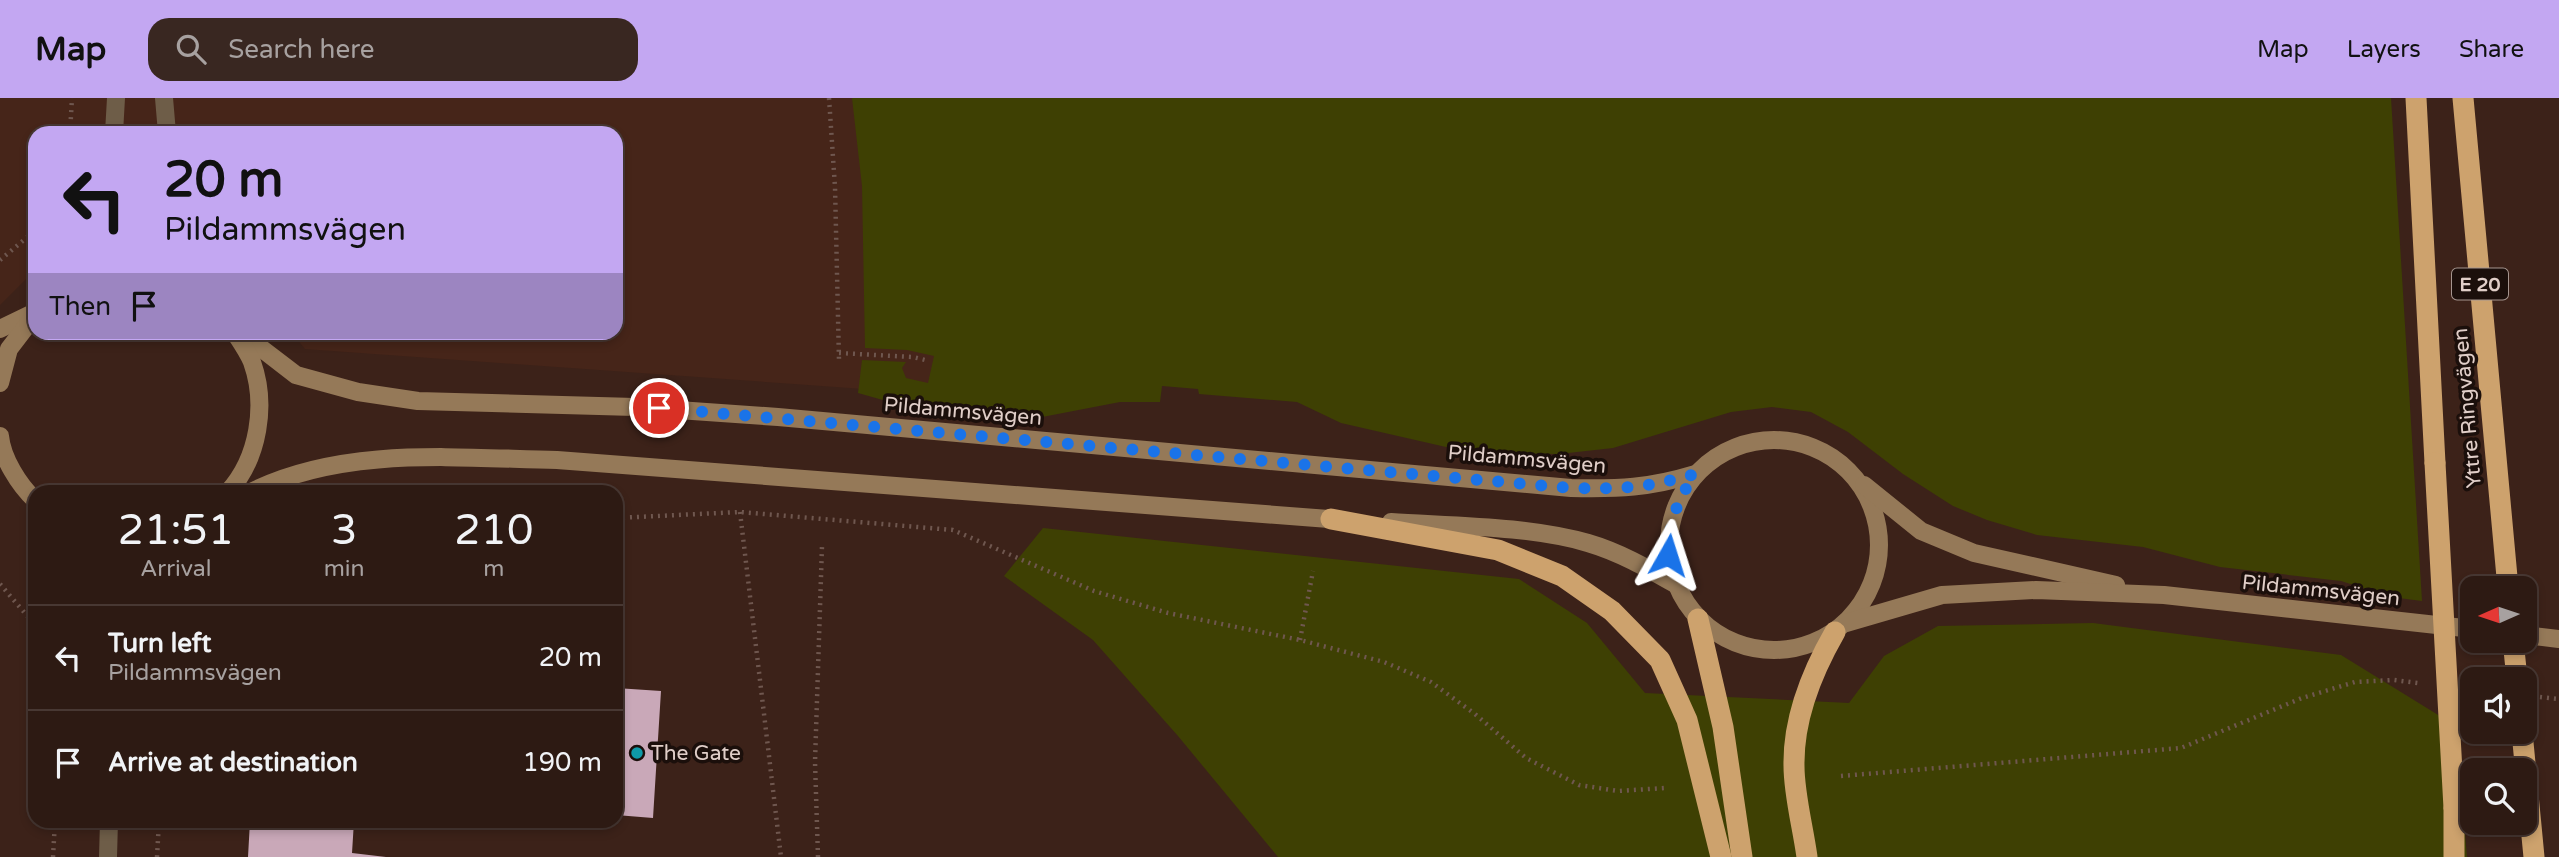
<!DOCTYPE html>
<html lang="en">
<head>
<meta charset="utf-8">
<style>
  :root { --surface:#2d1a13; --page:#392721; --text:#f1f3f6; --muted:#a7a1a0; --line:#483833; --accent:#c3a7f2 }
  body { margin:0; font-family:"Varela Round",sans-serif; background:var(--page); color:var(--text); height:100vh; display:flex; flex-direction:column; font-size:26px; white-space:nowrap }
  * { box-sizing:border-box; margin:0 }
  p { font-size:23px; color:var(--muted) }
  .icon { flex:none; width:38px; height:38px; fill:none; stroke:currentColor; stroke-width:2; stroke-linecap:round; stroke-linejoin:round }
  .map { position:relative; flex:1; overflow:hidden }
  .panel { position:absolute; left:28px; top:387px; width:595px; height:343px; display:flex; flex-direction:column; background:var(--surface); border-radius:21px; box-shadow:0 4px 10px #0003,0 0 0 2px var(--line) }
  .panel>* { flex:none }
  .banner { position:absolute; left:28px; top:28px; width:595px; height:214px; border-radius:21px; box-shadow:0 4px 10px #0003,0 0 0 2px var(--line); background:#c3a7f2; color:#111; overflow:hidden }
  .needle { width:46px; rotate:267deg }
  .buttons { position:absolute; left:2460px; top:478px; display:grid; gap:14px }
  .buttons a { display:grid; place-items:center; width:77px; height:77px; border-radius:14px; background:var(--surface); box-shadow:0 4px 10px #0003,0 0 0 2px var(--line); font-size:35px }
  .pin { position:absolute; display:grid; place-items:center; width:60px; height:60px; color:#fff; margin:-30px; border:4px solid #fff; border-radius:50%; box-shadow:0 2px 7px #0007 }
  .me { position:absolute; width:77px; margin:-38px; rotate:6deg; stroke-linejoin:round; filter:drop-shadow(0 0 5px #0008) }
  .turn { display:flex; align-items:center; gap:24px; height:147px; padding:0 21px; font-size:32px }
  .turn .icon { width:91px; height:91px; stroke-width:2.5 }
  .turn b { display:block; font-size:49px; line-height:60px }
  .then { display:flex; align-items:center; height:66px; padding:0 21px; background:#0003; gap:14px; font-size:26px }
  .eta { display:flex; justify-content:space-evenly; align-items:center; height:119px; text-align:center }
  .eta b { font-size:42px; font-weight:600; line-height:49px }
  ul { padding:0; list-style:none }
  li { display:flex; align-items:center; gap:21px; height:105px; padding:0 21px; border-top:2px solid var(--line) }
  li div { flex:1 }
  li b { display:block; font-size:26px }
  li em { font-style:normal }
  header { display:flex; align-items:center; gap:42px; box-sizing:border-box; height:98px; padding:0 35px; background:var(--accent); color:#111 }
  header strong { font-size:33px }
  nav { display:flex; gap:38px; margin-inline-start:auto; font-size:24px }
  .search { width:490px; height:63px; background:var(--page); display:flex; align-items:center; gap:18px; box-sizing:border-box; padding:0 24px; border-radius:21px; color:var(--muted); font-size:26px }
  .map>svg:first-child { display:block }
  .built { fill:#462519 }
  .green { fill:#3e4003 }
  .building { fill:#c9a8b8 }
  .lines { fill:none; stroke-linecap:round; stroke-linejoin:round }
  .path { stroke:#6f574f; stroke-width:4.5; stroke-dasharray:2 5; stroke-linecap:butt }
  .minor { stroke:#6e5d48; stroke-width:18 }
  .secondary { stroke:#957958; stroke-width:18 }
  .motorway { stroke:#cda26d; stroke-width:21 }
  .motorway-bridge { stroke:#cda26d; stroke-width:21 }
  .route { stroke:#1a73e8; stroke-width:12; stroke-dasharray:0 21.6 }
  .culture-dot { fill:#0f9aa8; stroke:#1b0f0b; stroke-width:2.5 }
  .labels { text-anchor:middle; stroke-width:7; stroke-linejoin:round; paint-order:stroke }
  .shield { fill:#1b0f0b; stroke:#a5958f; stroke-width:2 }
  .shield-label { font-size:19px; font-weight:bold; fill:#e0cec8 }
  .street-label { font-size:21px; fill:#e0cec8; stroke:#1b0f0b }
  .poi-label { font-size:21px; fill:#e0cec8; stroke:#1b0f0b; text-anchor:start }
</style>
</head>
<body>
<header>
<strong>Map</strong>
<div class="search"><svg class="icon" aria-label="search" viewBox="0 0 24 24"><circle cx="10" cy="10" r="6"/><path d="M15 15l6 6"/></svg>Search here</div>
<nav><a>Map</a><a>Layers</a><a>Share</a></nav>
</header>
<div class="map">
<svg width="2559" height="759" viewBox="0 0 2559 759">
  <rect width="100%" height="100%" fill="#3c2219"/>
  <polygon class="built" points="0,0 2364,0 1821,310 1327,301 1155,277 1060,305 305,251 292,235 616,234 616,35 35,35 35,172 0,207"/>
  <g class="green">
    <polygon points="852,0 2391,0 2422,503 2391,499 2341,483 2220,469 2143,449 2037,437 1987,422 1953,408 1903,376 1848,334 1811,314 1772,309 1731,314 1613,350 1559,356 1495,355 1446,349 1341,325 1297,304 1199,296 1198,291 1162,288 1160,304 1120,304 1037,320 904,308 858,295 862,262 906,264 902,270 906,280 928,285 934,258 907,252 865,250 862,88"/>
    <polygon points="1043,430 1519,481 1587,525 1645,595 1849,605 1884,558 1938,528 2093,525 2341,557 2456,628 2467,759 1278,759 1178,638 1093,542 1004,478"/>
  </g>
  <g class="building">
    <polygon points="616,590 661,593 653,720 616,717"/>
    <polygon points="250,723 354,723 352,755 386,759 248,759"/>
  </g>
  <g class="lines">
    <g class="path">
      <polyline points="829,0 835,89 839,262"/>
      <polyline points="70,35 72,0"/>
      <polyline points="0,162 30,137 35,127"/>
      <polyline points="839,255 913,259 929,263"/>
      <polyline points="740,414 781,759"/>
      <polyline points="616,420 740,414 953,432 1094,493 1168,515 1300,542 1384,564 1431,584 1475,616 1526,660 1579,687 1618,693 1665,690"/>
      <polyline points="0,486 35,527"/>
      <polyline points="1300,542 1313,473"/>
      <polyline points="2540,599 2559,601"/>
      <polyline points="1841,678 2181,650 2302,600 2355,584 2394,582 2418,585"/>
      <polyline points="53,759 55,723"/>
      <polyline points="157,759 159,723"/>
      <polyline points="818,759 815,664 822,448"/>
    </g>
    <g class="minor">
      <polyline points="164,0 167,35"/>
      <polyline points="114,35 116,0"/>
      <polyline points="108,759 109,723"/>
    </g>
    <g class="secondary">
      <polyline points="0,231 35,214"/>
      <path d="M240 234 296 277 358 294 418 303 635 309 778 319 1571 390C1619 391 1649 390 1695 376"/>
      <polyline points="0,285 9,251 35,217"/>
      <path d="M0 338C2 360 19 387 35 402"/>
      <circle cx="1774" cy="447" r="105"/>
      <polyline points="1864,387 1921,433 1974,455 2116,487"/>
      <path d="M228 394C259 360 267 306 252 264 248 254 241 244 235 235"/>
      <path d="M251 394C343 348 456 360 557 362L1342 422"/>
      <path d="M1391 424C1452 428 1530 428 1588 445 1619 454 1647 470 1675 486"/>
      <polyline points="1846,525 1942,497 2036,492 2164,497 2473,531"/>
      <polyline points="2525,537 2559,541"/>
    </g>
    <g class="motorway">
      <polyline points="2416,0 2435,365"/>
      <polyline points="2463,0 2508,490"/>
      <polyline points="1331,421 1498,452 1562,478 1612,513 1660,562 1687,622 1721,759"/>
      <polyline points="1698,521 1723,629 1742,759"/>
      <polyline points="2513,542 2517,581"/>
      <polyline points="2522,634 2534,759"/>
      <polyline points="2454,710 2454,759"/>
      <path d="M1807 759C1803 729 1794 697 1794 668 1793 620 1812 574 1835 534"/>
    </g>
    <polyline class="motorway-bridge" points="2435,365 2454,710"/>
  </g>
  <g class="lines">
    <path class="route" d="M659 310 1571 390C1621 391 1647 390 1695 376 1676 405 1670 422 1668 457"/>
  </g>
  <circle class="culture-dot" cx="637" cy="655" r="7"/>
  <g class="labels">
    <rect class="shield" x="2452" y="170.5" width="56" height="31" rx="5"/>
    <g class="shield-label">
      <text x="2480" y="193">E 20</text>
    </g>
    <g class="street-label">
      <text transform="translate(2467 310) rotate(-95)" y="7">Yttre Ringvägen</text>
      <text transform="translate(963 313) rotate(5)" y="7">Pildammsvägen</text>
      <text transform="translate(1527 361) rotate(5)" y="7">Pildammsvägen</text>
      <text transform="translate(2321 492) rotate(6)" y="7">Pildammsvägen</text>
    </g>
    <g class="poi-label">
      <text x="651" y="662">The Gate</text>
    </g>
  </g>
</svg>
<div class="buttons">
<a><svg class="needle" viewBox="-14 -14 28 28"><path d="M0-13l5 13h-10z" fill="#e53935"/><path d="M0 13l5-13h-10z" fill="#a7a1a0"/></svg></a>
<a><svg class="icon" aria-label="sound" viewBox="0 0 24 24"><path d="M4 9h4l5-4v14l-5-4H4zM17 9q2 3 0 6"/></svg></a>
<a><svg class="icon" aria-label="search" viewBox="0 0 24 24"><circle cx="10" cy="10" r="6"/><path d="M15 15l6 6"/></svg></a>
</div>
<div class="pin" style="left:659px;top:310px;background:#d93025"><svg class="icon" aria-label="arrive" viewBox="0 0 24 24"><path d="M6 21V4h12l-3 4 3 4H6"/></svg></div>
<svg class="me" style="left:1668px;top:457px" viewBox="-20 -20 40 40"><path d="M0-17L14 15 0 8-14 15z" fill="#1a73e8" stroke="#fff" stroke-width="4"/></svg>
<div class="banner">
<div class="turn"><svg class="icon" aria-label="left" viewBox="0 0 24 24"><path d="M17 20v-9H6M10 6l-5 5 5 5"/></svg><div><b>20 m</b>Pildammsvägen</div></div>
<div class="then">Then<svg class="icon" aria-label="arrive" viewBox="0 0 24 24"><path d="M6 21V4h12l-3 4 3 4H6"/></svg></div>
</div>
<section class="panel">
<div class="eta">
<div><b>21:51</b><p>Arrival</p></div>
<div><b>3</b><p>min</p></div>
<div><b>210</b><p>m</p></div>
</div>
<ul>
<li><svg class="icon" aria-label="left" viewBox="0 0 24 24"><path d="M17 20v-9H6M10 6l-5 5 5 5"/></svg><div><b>Turn left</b><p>Pildammsvägen</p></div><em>20 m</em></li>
<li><svg class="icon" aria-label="arrive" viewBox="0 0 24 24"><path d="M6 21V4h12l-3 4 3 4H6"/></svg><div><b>Arrive at destination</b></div><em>190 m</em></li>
</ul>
</section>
</div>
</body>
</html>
